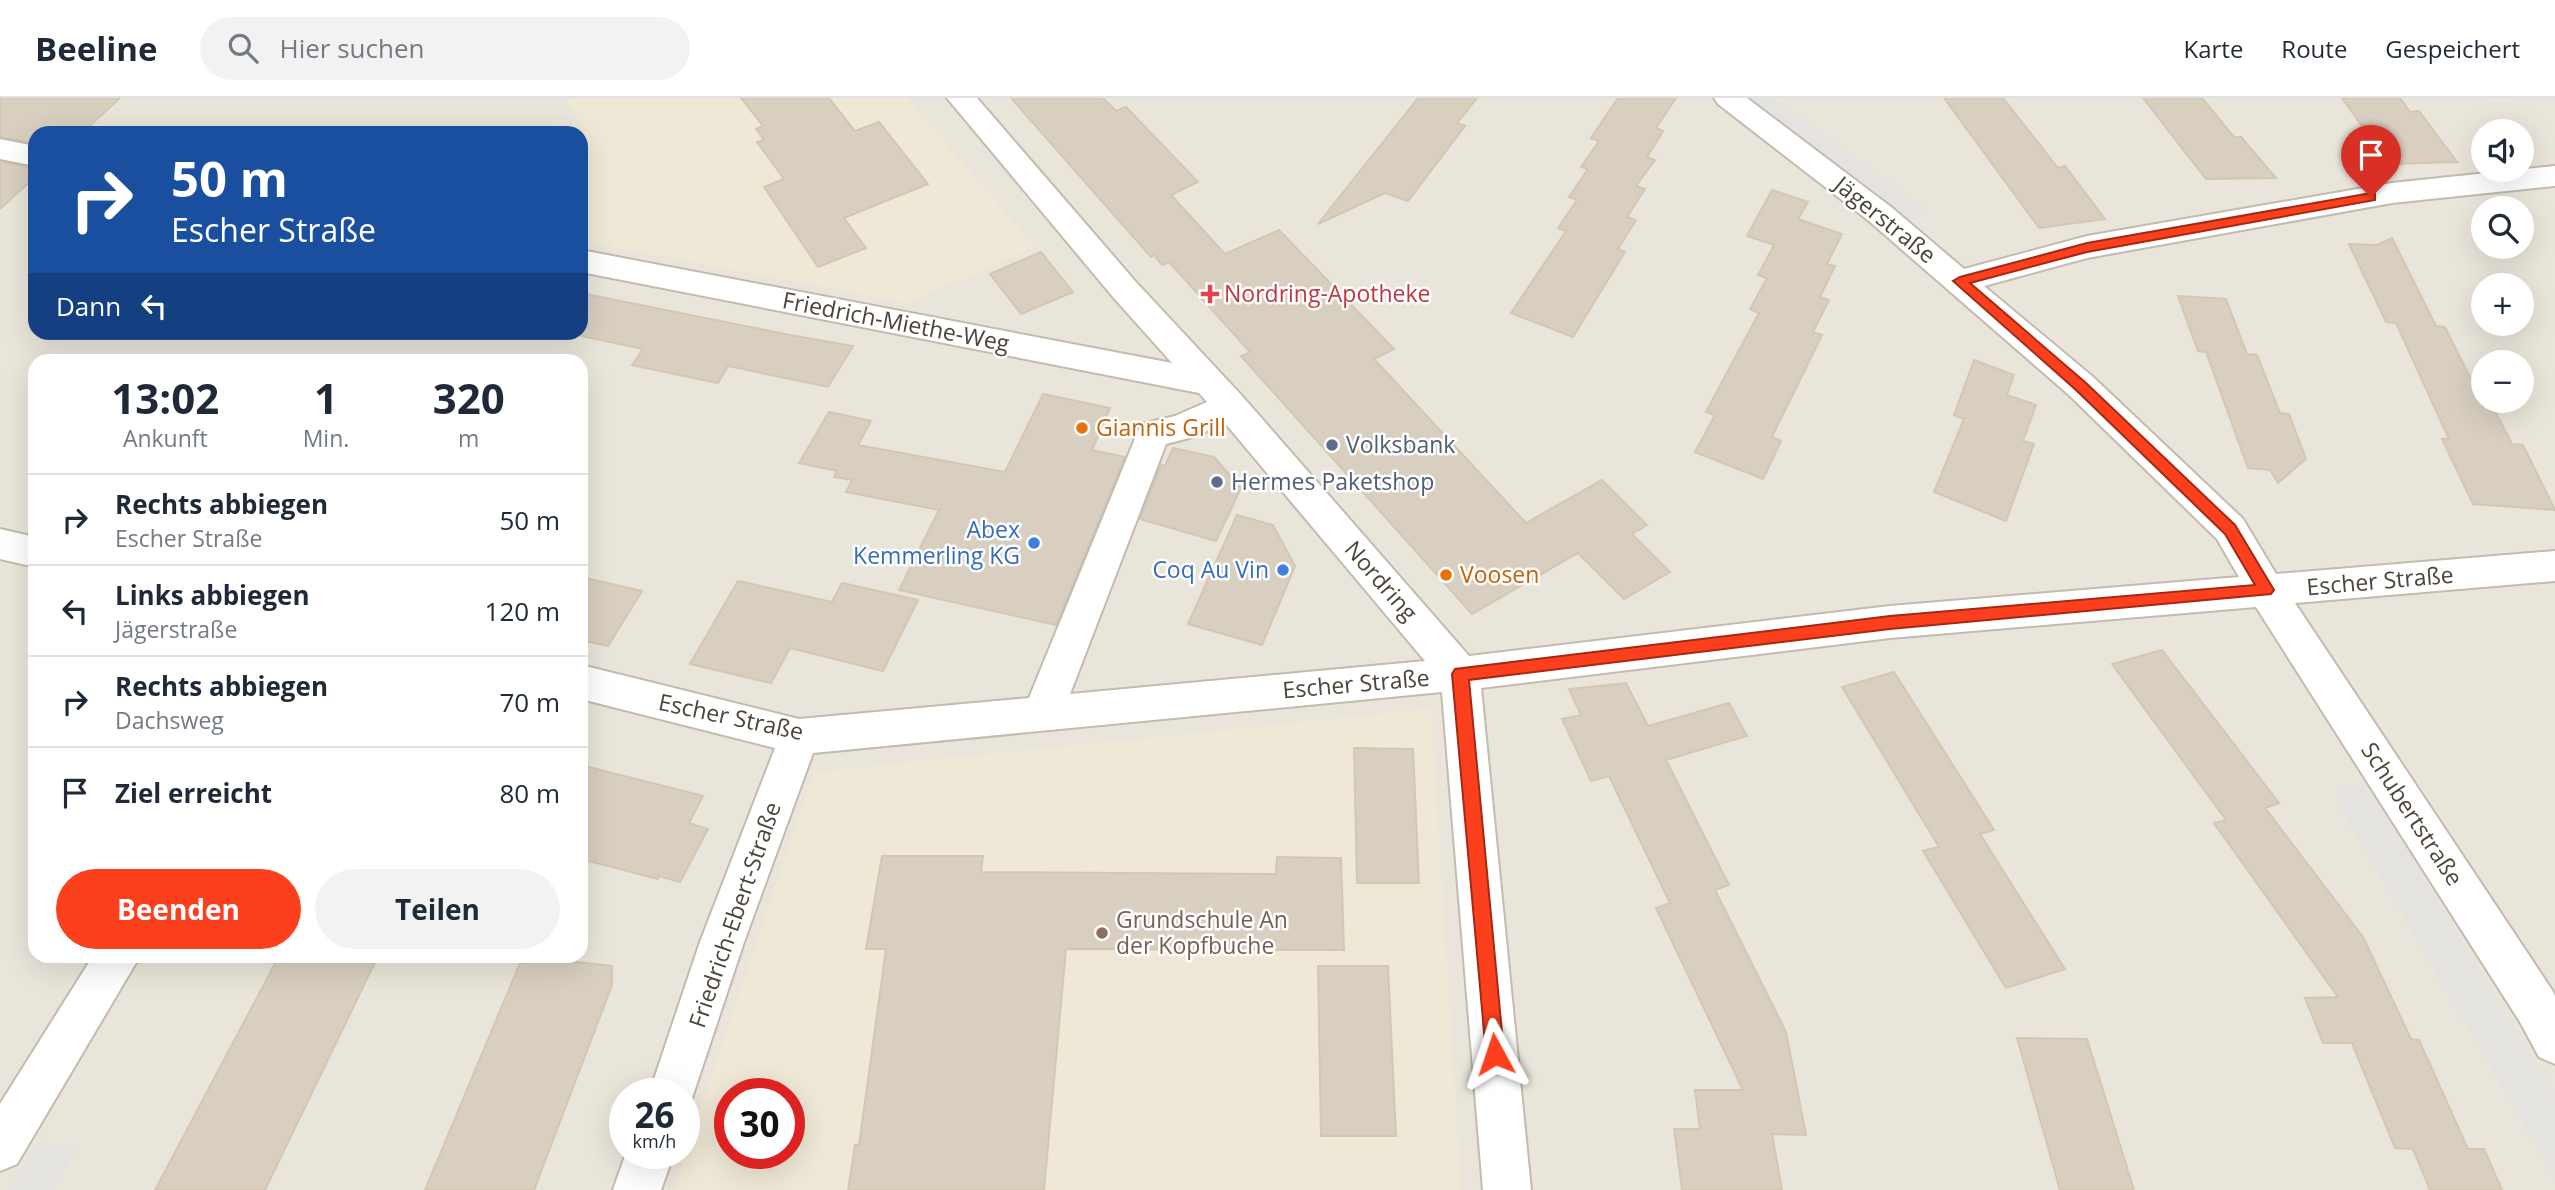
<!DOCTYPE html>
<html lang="de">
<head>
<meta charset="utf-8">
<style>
  :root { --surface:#fff; --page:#f2f2f3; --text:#1f2937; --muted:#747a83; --line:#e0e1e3; --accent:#fc3f1d }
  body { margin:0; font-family:"Open Sans",sans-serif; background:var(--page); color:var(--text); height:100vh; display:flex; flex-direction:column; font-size:26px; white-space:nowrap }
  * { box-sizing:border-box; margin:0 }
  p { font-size:23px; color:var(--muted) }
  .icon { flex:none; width:38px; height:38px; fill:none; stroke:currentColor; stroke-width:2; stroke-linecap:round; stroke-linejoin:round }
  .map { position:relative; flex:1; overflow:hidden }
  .panel { position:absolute; left:28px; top:256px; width:560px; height:609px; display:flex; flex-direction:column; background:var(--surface); border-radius:21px; box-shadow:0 7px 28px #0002 }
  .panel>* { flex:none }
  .hud { position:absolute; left:28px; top:28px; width:560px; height:214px; border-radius:21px; box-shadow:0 7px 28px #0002; background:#1a4fa0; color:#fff; overflow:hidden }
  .fabs { position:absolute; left:2471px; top:21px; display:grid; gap:14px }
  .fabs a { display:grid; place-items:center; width:63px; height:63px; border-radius:50%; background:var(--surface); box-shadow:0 7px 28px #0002; font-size:35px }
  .speed { position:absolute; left:609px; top:980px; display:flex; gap:14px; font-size:35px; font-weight:700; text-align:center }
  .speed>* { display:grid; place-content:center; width:91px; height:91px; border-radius:50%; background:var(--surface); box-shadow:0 7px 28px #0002; line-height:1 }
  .speed small { font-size:18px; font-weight:400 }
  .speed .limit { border:10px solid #d22; background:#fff; color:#111 }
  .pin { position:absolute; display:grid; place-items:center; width:60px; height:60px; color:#fff; margin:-72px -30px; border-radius:50% 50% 50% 0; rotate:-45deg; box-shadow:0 0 7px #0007 }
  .pin .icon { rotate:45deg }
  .me { position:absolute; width:77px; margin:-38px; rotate:355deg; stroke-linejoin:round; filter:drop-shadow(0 0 5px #0008) }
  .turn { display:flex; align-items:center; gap:24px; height:147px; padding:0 28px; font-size:32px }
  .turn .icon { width:91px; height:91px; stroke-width:2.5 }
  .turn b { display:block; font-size:49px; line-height:60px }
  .then { display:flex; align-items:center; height:66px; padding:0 28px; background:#0003; gap:14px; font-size:26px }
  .eta { display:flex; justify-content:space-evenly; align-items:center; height:119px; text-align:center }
  .eta b { font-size:42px; font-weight:700; line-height:49px }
  .button { display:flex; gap:14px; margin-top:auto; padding:14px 28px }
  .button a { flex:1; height:80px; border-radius:42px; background:var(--accent); color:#fff; font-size:28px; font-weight:700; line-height:80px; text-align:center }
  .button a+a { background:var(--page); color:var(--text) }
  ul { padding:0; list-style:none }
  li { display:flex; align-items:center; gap:21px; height:91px; padding:0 28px; border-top:2px solid var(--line) }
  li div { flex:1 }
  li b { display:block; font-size:26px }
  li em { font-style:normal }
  header { display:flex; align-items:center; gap:42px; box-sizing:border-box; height:98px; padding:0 35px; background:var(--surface); border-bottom:2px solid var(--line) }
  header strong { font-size:33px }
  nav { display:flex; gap:38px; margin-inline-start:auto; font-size:24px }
  .search { width:490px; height:63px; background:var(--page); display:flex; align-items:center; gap:18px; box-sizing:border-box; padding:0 24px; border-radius:38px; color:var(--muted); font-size:26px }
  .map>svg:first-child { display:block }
  .residential { fill:#eae5da; fill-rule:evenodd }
  .education { fill:#efe8d6; fill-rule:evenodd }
  .parking { fill:#e5e3e0 }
  .building { fill:#d8cfc1; stroke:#d3c7b4; stroke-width:2 }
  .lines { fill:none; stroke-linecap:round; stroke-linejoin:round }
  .minor-casing { stroke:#c2bbae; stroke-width:4 }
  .minor { fill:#fff; fill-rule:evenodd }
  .route { fill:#fc3f1d; stroke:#a42913; stroke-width:2 }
  .health-dot { fill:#e0444e; stroke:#fff; stroke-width:2.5 }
  .food-dot { fill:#e8710a; stroke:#fff; stroke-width:2.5 }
  .service-dot { fill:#5c6f8a; stroke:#fff; stroke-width:2.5 }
  .shop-dot { fill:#3f7fe0; stroke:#fff; stroke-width:2.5 }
  .education-dot { fill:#8d6e63; stroke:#fff; stroke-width:2.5 }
  .labels { text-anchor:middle; stroke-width:5; stroke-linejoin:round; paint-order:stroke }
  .street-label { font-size:23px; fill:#4b4439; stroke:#fff }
  .health-label { font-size:23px; fill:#be3a42; stroke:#fff; text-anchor:start }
  .food-label { font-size:23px; fill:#c56008; stroke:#fff; text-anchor:start }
  .service-label { font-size:23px; fill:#4e5e75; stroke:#fff; text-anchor:start }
  .shop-label { font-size:23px; fill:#366cbe; stroke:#fff; text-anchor:end }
  .education-label { font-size:23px; fill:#785e54; stroke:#fff; text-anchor:start }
</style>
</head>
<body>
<header>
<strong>Beeline</strong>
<div class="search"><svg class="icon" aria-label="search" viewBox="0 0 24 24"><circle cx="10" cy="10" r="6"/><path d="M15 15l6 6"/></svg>Hier suchen</div>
<nav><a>Karte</a><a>Route</a><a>Gespeichert</a></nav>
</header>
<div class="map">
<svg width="2555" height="1092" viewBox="0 0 2555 1092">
  <rect width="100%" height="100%" fill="#f6f3ec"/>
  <path class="residential" d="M0 0H2555V1092H0ZM2483 33H2522V72H2483ZM35 35H581V234H35ZM2483 110H2522V149H2483ZM2483 187H2522V226H2483ZM35 262H581V858H35ZM2483 264H2522V303H2483ZM625 996H684V1055H625ZM730 996H789V1055H730Z"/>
  <g class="education">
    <polygon points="575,0 906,0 1035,149 908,205 581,143 581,35 575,35 581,27 566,4"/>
    <path d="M1431 611 1461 1092H673L814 674ZM730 996H789V1055H730Z"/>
  </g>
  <g class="parking">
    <polygon points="1743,0 1774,0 1929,114 1909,124"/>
    <polygon points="2368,687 2555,996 2555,1080 2336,702 2337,694 2341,689"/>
    <polygon points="36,1044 77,1050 53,1092 9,1092"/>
  </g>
  <g class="building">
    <polygon points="0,0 120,0 82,35 35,35 35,45 0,39"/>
    <polygon points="741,0 829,0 855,33 879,24 928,86 844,120 866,150 818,169 764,89 784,81 757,44 764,42 756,31 763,28"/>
    <polygon points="1011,0 1103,0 1116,13 1126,9 1198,84 1171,97 1225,156 1279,132 1394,251 1374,261 1526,425 1602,382 1647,427 1632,436 1670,474 1624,501 1578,455 1472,516 1241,258 1250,254 1169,164 1162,167 1154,157 1151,159"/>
    <polygon points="1418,0 1477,0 1457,25 1465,28 1408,103 1385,95 1318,126"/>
    <polygon points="1618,0 1676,0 1656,30 1663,33 1647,59 1655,62 1636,88 1645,91 1627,119 1636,122 1618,151 1625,154 1573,239 1511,215 1566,133 1558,130 1577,102 1569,99 1588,71 1581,69 1599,43 1591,40"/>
    <polygon points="1944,0 2003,0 2058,70 2065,68 2105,121 2039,130"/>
    <polygon points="2143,0 2202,0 2234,39 2241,39 2276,80 2206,81"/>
    <polygon points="2342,0 2400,0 2410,14 2419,13 2457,64 2389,66"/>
    <polygon points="0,64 35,70 35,79 0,111"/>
    <polygon points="1772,92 1808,104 1798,121 1842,136 1827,166 1835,168 1820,199 1829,202 1813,234 1822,237 1772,339 1781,343 1763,381 1695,354 1715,317 1706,314 1759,215 1750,211 1767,180 1758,177 1774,147 1747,138"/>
    <polygon points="2392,140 2436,228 2445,229 2473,285 2482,286 2483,303 2490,303 2512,346 2523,347 2555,412 2473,406 2442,341 2449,341 2396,225 2386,224 2349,146 2377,147"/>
    <polygon points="1041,154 1073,194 1021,216 990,176"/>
    <polygon points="581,195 790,237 853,248 828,289 728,268 718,285 632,267 643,251 581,238"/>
    <polygon points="2178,198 2226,201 2247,256 2257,257 2280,315 2289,316 2306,361 2278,385 2270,372 2248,370 2206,254 2198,253"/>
    <polygon points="1974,262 2014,277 2007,297 2036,307 2023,343 2034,346 2006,423 1934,394 1964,321 1954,317"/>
    <polygon points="1043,296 1110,310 1092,352 1125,359 1056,527 899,492 939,412 846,394 852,382 834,379 837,373 799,365 829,314 871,323 858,347 1005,374"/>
    <polygon points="1173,350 1214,359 1241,390 1216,443 1140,421 1161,367 1165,368"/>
    <polygon points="1237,417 1273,427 1295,468 1262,547 1188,526"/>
    <polygon points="581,479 642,493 608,548 581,542"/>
    <polygon points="738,483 832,504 842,485 918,502 883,573 790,550 771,585 690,566"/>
    <polygon points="2162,552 2279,705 2265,710 2363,839 2411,941 2419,942 2468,1051 2484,1051 2502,1092 2430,1092 2413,1051 2395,1050 2352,945 2323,945 2305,900 2338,899 2214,725 2226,722 2112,566"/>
    <polygon points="1894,574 1994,732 1980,736 2065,871 2006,890 1923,753 1939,749 1842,589"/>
    <polygon points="1626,585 1648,628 1729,605 1747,638 1666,662 1729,787 1715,792 1786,934 1806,1037 1772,1036 1782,1092 1682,1092 1674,1031 1700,1031 1695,992 1743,992 1656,810 1670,805 1609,678 1591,683 1562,621 1581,617 1569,591"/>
    <polygon points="1354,650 1413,651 1419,785 1357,785"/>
    <polygon points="581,667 703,698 689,725 708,731 680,784 659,778 658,781 581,761"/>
    <polygon points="882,758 983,758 981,774 1276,776 1277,759 1341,760 1344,852 1066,851 1044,1092 848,1092 855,1047 859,1047 886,851 866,851"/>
    <polygon points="279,858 378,858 265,1092 155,1092"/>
    <polygon points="523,858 612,868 612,887 534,1092 425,1092"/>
    <polygon points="1318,868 1388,868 1396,1038 1321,1038"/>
    <polygon points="2017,940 2087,941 2134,1092 2060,1092"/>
  </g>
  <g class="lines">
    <g class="minor-casing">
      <g id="minor">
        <path d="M947 0H977L1135 183 1243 299 1469 558 1890 508 2239 479 2217 441 2069 297 1869 123 1718 6 1714 0H1747L1891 109 1964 171 2087 138 2392 85 2555 68V88L2392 105 2087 160 1984 188 2093 279 2243 421 2276 476 2555 453V483L2295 505 2552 892 2555 898V966L2539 959 2520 924 2256 509 1890 540 1481 590 1531 1092H1483L1442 594 813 655 744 844 688 1012 684 1014V996H649L700 844 775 650 581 601V567L799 621 1029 600 1141 326 1175 318 1207 304 1199 295 581 174V152L1172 265 1113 199ZM1225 325 1425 563 1070 596 1166 346 1193 339Z"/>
        <polygon points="0,41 35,48 35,68 0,61"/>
        <polygon points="0,431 35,439 35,469 0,461"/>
        <polygon points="93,858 140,858 17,1066 0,1073 0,1006"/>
        <polygon points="626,1055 674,1055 661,1092 613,1092"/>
      </g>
    </g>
    <use href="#minor" class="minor"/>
  </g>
  <polygon class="route" points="2371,95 2375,96 2375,102 2087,154 1970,185 2086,285 2235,427 2274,492 2271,496 1890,531 1469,582 1504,956 1502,963 1495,966 1488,963 1486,956 1452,576 1455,571 1890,518 2255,487 2225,436 2076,292 1953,183 1960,179 2087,145"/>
  <path class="health-dot" d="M1206.5 185.5h7v7h7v7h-7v7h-7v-7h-7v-7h7z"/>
  <g class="food-dot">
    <circle cx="1082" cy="330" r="7"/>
    <circle cx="1446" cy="477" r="7"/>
  </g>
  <g class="service-dot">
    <circle cx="1332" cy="347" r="7"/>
    <circle cx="1217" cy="384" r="7"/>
  </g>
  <g class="shop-dot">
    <circle cx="1034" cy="445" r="7"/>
    <circle cx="1283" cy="472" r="7"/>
  </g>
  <circle class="education-dot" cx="1102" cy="835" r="7"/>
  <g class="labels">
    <g class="street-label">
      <text transform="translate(1885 122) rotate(39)" y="8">Jägerstraße</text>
      <text transform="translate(896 224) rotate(11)" y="8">Friedrich-Miethe-Weg</text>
      <text transform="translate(1381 483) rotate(49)" y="8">Nordring</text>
      <text transform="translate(2380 483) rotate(-5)" y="8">Escher Straße</text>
      <text transform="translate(1356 586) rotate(-5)" y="8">Escher Straße</text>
      <text transform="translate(731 619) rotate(12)" y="8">Escher Straße</text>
      <text transform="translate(2412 716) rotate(57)" y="8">Schubertstraße</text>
      <text transform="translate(735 817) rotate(-71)" y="8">Friedrich-Ebert-Straße</text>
    </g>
    <g class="health-label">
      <text x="1224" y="204">Nordring-Apotheke</text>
    </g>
    <g class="food-label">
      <text x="1096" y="338">Giannis Grill</text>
      <text x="1460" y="485">Voosen</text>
    </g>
    <g class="service-label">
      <text x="1346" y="355">Volksbank</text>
      <text x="1231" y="392">Hermes Paketshop</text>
    </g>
    <g class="shop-label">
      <text x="1020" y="440">Abex<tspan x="1020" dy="26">Kemmerling KG</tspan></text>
      <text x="1269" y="480">Coq Au Vin</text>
    </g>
    <g class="education-label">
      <text x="1116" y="830">Grundschule An<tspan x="1116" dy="26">der Kopfbuche</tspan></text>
    </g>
  </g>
</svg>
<div class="fabs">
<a><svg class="icon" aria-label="sound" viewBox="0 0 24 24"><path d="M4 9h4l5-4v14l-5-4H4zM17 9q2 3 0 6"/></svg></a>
<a><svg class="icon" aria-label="search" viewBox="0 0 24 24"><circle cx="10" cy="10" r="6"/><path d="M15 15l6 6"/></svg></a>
<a>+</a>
<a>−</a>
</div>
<div class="speed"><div>26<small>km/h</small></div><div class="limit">30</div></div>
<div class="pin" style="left:2371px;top:99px;background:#d93025"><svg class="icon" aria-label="arrive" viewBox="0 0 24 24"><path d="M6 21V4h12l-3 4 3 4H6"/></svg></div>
<svg class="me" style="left:1495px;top:956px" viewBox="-20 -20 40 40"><path d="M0-17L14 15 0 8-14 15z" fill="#fc3f1d" stroke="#fff" stroke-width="4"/></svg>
<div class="hud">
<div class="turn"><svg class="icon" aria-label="right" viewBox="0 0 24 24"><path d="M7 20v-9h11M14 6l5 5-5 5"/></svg><div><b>50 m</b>Escher Straße</div></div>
<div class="then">Dann<svg class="icon" aria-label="left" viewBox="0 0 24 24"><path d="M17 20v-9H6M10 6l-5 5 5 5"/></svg></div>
</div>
<section class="panel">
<div class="eta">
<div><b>13:02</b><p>Ankunft</p></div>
<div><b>1</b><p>Min.</p></div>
<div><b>320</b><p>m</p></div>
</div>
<ul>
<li><svg class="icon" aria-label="right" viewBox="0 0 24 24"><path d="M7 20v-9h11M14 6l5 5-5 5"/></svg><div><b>Rechts abbiegen</b><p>Escher Straße</p></div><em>50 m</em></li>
<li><svg class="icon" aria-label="left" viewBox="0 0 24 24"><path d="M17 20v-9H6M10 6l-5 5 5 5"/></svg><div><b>Links abbiegen</b><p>Jägerstraße</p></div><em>120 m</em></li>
<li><svg class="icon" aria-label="right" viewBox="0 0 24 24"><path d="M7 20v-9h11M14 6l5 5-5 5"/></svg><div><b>Rechts abbiegen</b><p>Dachsweg</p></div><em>70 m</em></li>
<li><svg class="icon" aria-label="arrive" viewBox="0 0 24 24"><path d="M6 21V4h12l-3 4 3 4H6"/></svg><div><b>Ziel erreicht</b></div><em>80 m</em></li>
</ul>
<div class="button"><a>Beenden</a><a>Teilen</a></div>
</section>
</div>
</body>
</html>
